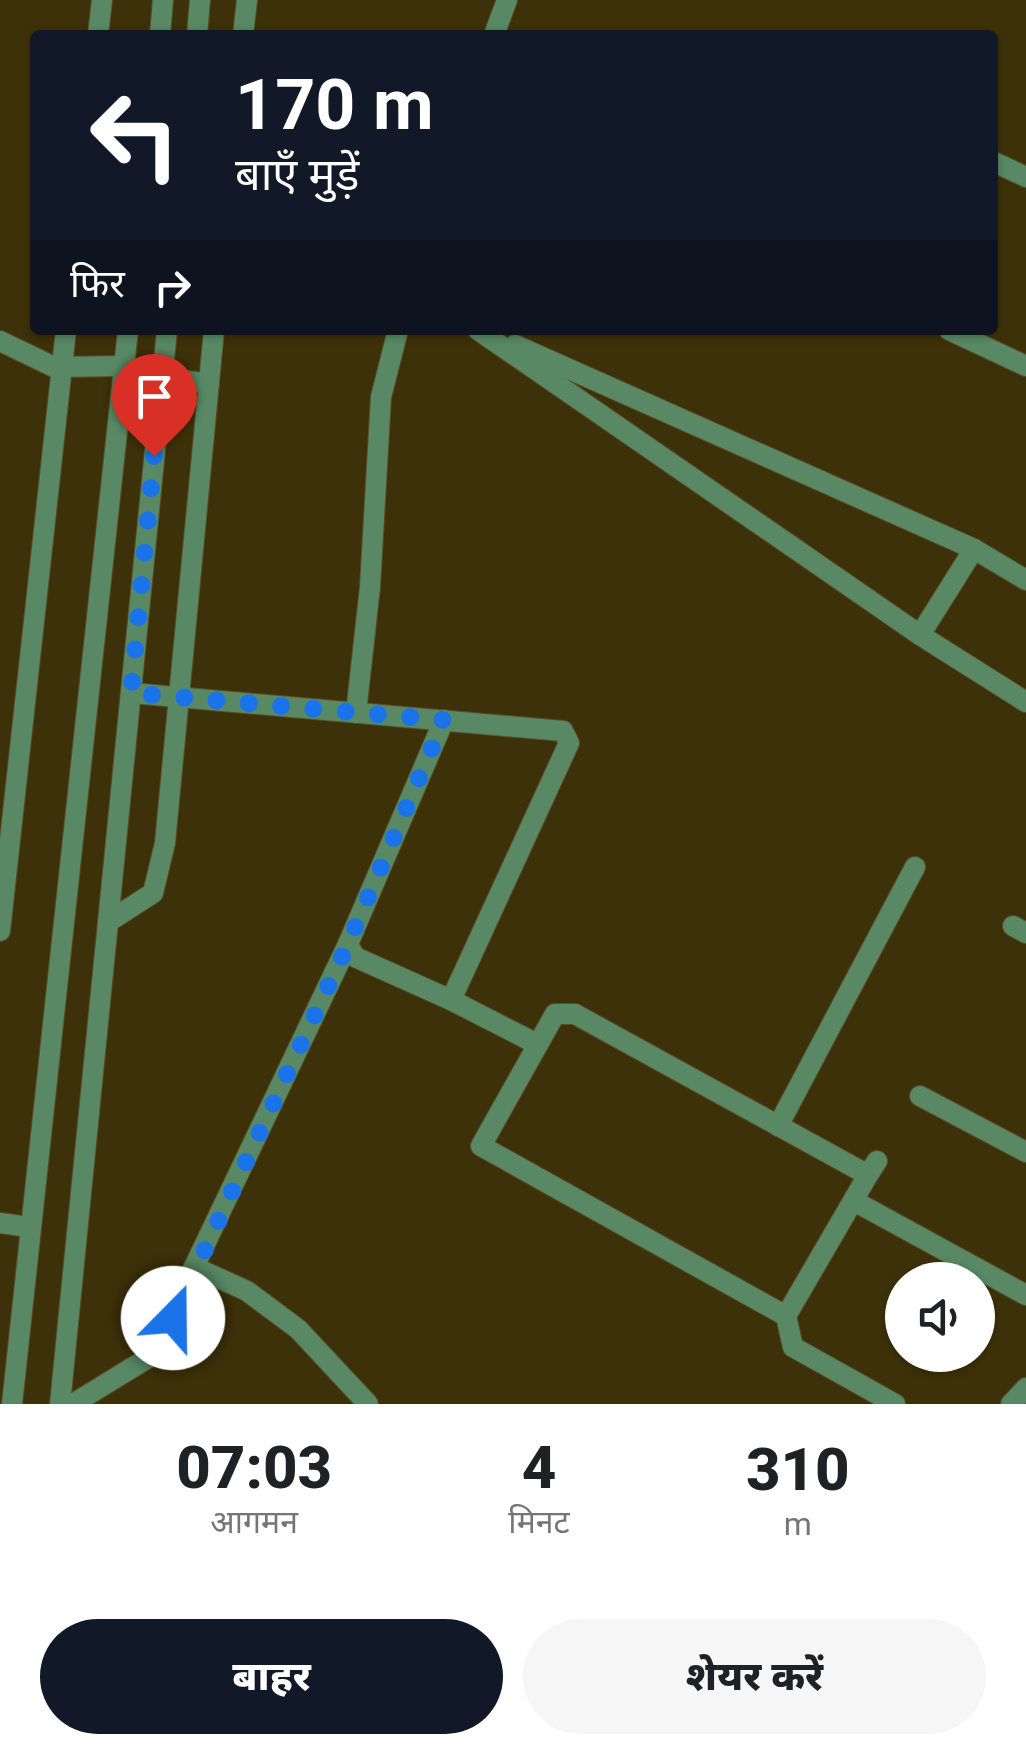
<!DOCTYPE html>
<html lang="hi">
<head>
<meta charset="utf-8">
<style>
  :root { --surface:#fff; --page:#f6f6f6; --text:#202124; --muted:#757577; --accent:#111827 }
  body { margin:0; font-family:Roboto,"Noto Sans Devanagari",sans-serif; background:var(--page); color:var(--text); height:100vh; display:flex; flex-direction:column; font-size:38px; white-space:nowrap }
  * { box-sizing:border-box; margin:0 }
  p { font-size:32px; color:var(--muted) }
  .icon { flex:none; width:55px; height:55px; fill:none; stroke:currentColor; stroke-width:2; stroke-linecap:round; stroke-linejoin:round }
  .map { position:relative; height:1404px; overflow:hidden }
  .panel { display:flex; flex-direction:column; background:var(--surface); flex:1 }
  .panel>* { flex:none }
  .hud { position:absolute; left:30px; top:30px; width:968px; height:305px; border-radius:10px; box-shadow:0 2px 8px #0004; background:#111827; color:#fff; overflow:hidden }
  .buttons { position:absolute; left:885px; top:1262px; display:grid; gap:20px }
  .buttons a { display:grid; place-items:center; width:110px; height:110px; border-radius:50%; background:var(--surface); box-shadow:0 2px 8px #0004; font-size:50px }
  .pin { position:absolute; display:grid; place-items:center; width:85px; height:85px; color:#fff; margin:-102px -42px; border-radius:50% 50% 50% 0; rotate:-45deg; box-shadow:0 0 10px #0007 }
  .pin .icon { rotate:45deg }
  .me { position:absolute; width:110px; margin:-55px; rotate:22deg; stroke-linejoin:round; filter:drop-shadow(0 0 8px #0008) }
  .turn { display:flex; align-items:center; gap:35px; height:210px; padding:0 40px; font-size:45px }
  .turn .icon { width:130px; height:130px; stroke-width:2.5 }
  .turn b { display:block; font-size:70px; line-height:85px }
  .then { display:flex; align-items:center; height:95px; padding:0 40px; background:#0003; gap:20px; font-size:38px }
  .eta { display:flex; justify-content:space-evenly; align-items:center; height:170px; text-align:center }
  .eta b { font-size:60px; font-weight:800; line-height:70px }
  .button { display:flex; gap:20px; margin-top:auto; padding:20px 40px }
  .button a { flex:1; height:115px; border-radius:60px; background:var(--accent); color:#fff; font-size:40px; font-weight:800; line-height:115px; text-align:center }
  .button a+a { background:var(--page); color:var(--text) }
  .map>svg:first-child { display:block }
  .lines { fill:none; stroke-linecap:round; stroke-linejoin:round }
  .minor-casing { stroke:#5a4e27; stroke-width:22 }
  .tertiary-casing { stroke:#5a4e27; stroke-width:22 }
  .minor { stroke:#588964; stroke-width:20 }
  .tertiary { stroke:#588964; stroke-width:20 }
  .route { stroke:#1a73e8; stroke-width:18; stroke-dasharray:0 32.4 }
</style>
</head>
<body>
<div class="map">
<svg width="1026" height="1404" viewBox="0 0 1026 1404">
  <rect width="100%" height="100%" fill="#3d3109"/>
  <g class="lines">
    <g class="minor-casing">
      <g id="minor">
        <polyline points="98,35 102,0"/>
        <polyline points="243,35 247,0"/>
        <polyline points="494,35 507,0"/>
        <polyline points="992,161 1026,177"/>
        <polyline points="478,330 920,635 1026,702"/>
        <polyline points="949,330 1026,366"/>
        <polyline points="0,341 54,367 124,366"/>
        <polyline points="515,345 974,549 1026,580"/>
        <polyline points="162,377 209,384"/>
        <polyline points="920,635 974,549"/>
        <polyline points="131,693 563,731 569,743 451,1000 537,1044"/>
        <polyline points="356,713 370,587 381,397 398,330"/>
        <polyline points="444,720 348,944 355,957 451,1000"/>
        <polyline points="108,922 153,893 165,843 214,330"/>
        <polyline points="1013,926 1026,933"/>
        <polyline points="0,931 66,330"/>
        <polyline points="920,1096 1026,1152"/>
        <polyline points="778,1126 915,867"/>
        <polyline points="868,1175 786,1316 481,1146 555,1014 575,1014 868,1175 877,1161"/>
        <polyline points="854,1201 1026,1295"/>
        <polyline points="0,1223 28,1227"/>
        <polyline points="194,1267 247,1291 298,1329 368,1404"/>
        <polyline points="786,1316 793,1347 895,1404"/>
        <polyline points="73,1404 161,1350 185,1286 348,944"/>
        <polyline points="1011,1404 1026,1388"/>
      </g>
    </g>
    <g class="tertiary-casing">
      <g id="tertiary">
        <polyline points="160,35 163,0"/>
        <polyline points="197,35 200,0"/>
        <polyline points="124,366 162,377"/>
        <polyline points="12,1404 128,330"/>
        <polyline points="60,1404 167,330"/>
      </g>
    </g>
    <use href="#minor" class="minor"/>
    <use href="#tertiary" class="tertiary"/>
  </g>
  <g class="lines">
    <polyline class="route" points="154,456 131,693 444,720 348,944 173,1318"/>
  </g>
</svg>
<div class="buttons">
<a><svg class="icon" aria-label="sound" viewBox="0 0 24 24"><path d="M4 9h4l5-4v14l-5-4H4zM17 9q2 3 0 6"/></svg></a>
</div>
<div class="pin" style="left:154px;top:456px;background:#d93025"><svg class="icon" aria-label="arrive" viewBox="0 0 24 24"><path d="M6 21V4h12l-3 4 3 4H6"/></svg></div>
<svg class="me" style="left:173px;top:1318px" viewBox="-20 -20 40 40"><circle r="19" fill="#fff"/><path d="M0-13L10 11 0 6-10 11z" fill="#1a73e8"/></svg>
<div class="hud">
<div class="turn"><svg class="icon" aria-label="left" viewBox="0 0 24 24"><path d="M17 20v-9H6M10 6l-5 5 5 5"/></svg><div><b>170 m</b>बाएँ मुड़ें</div></div>
<div class="then">फिर<svg class="icon" aria-label="right" viewBox="0 0 24 24"><path d="M7 20v-9h11M14 6l5 5-5 5"/></svg></div>
</div>
</div>
<section class="panel">
<div class="eta">
<div><b>07:03</b><p>आगमन</p></div>
<div><b>4</b><p>मिनट</p></div>
<div><b>310</b><p>m</p></div>
</div>
<div class="button"><a>बाहर</a><a>शेयर करें</a></div>
</section>
</body>
</html>
